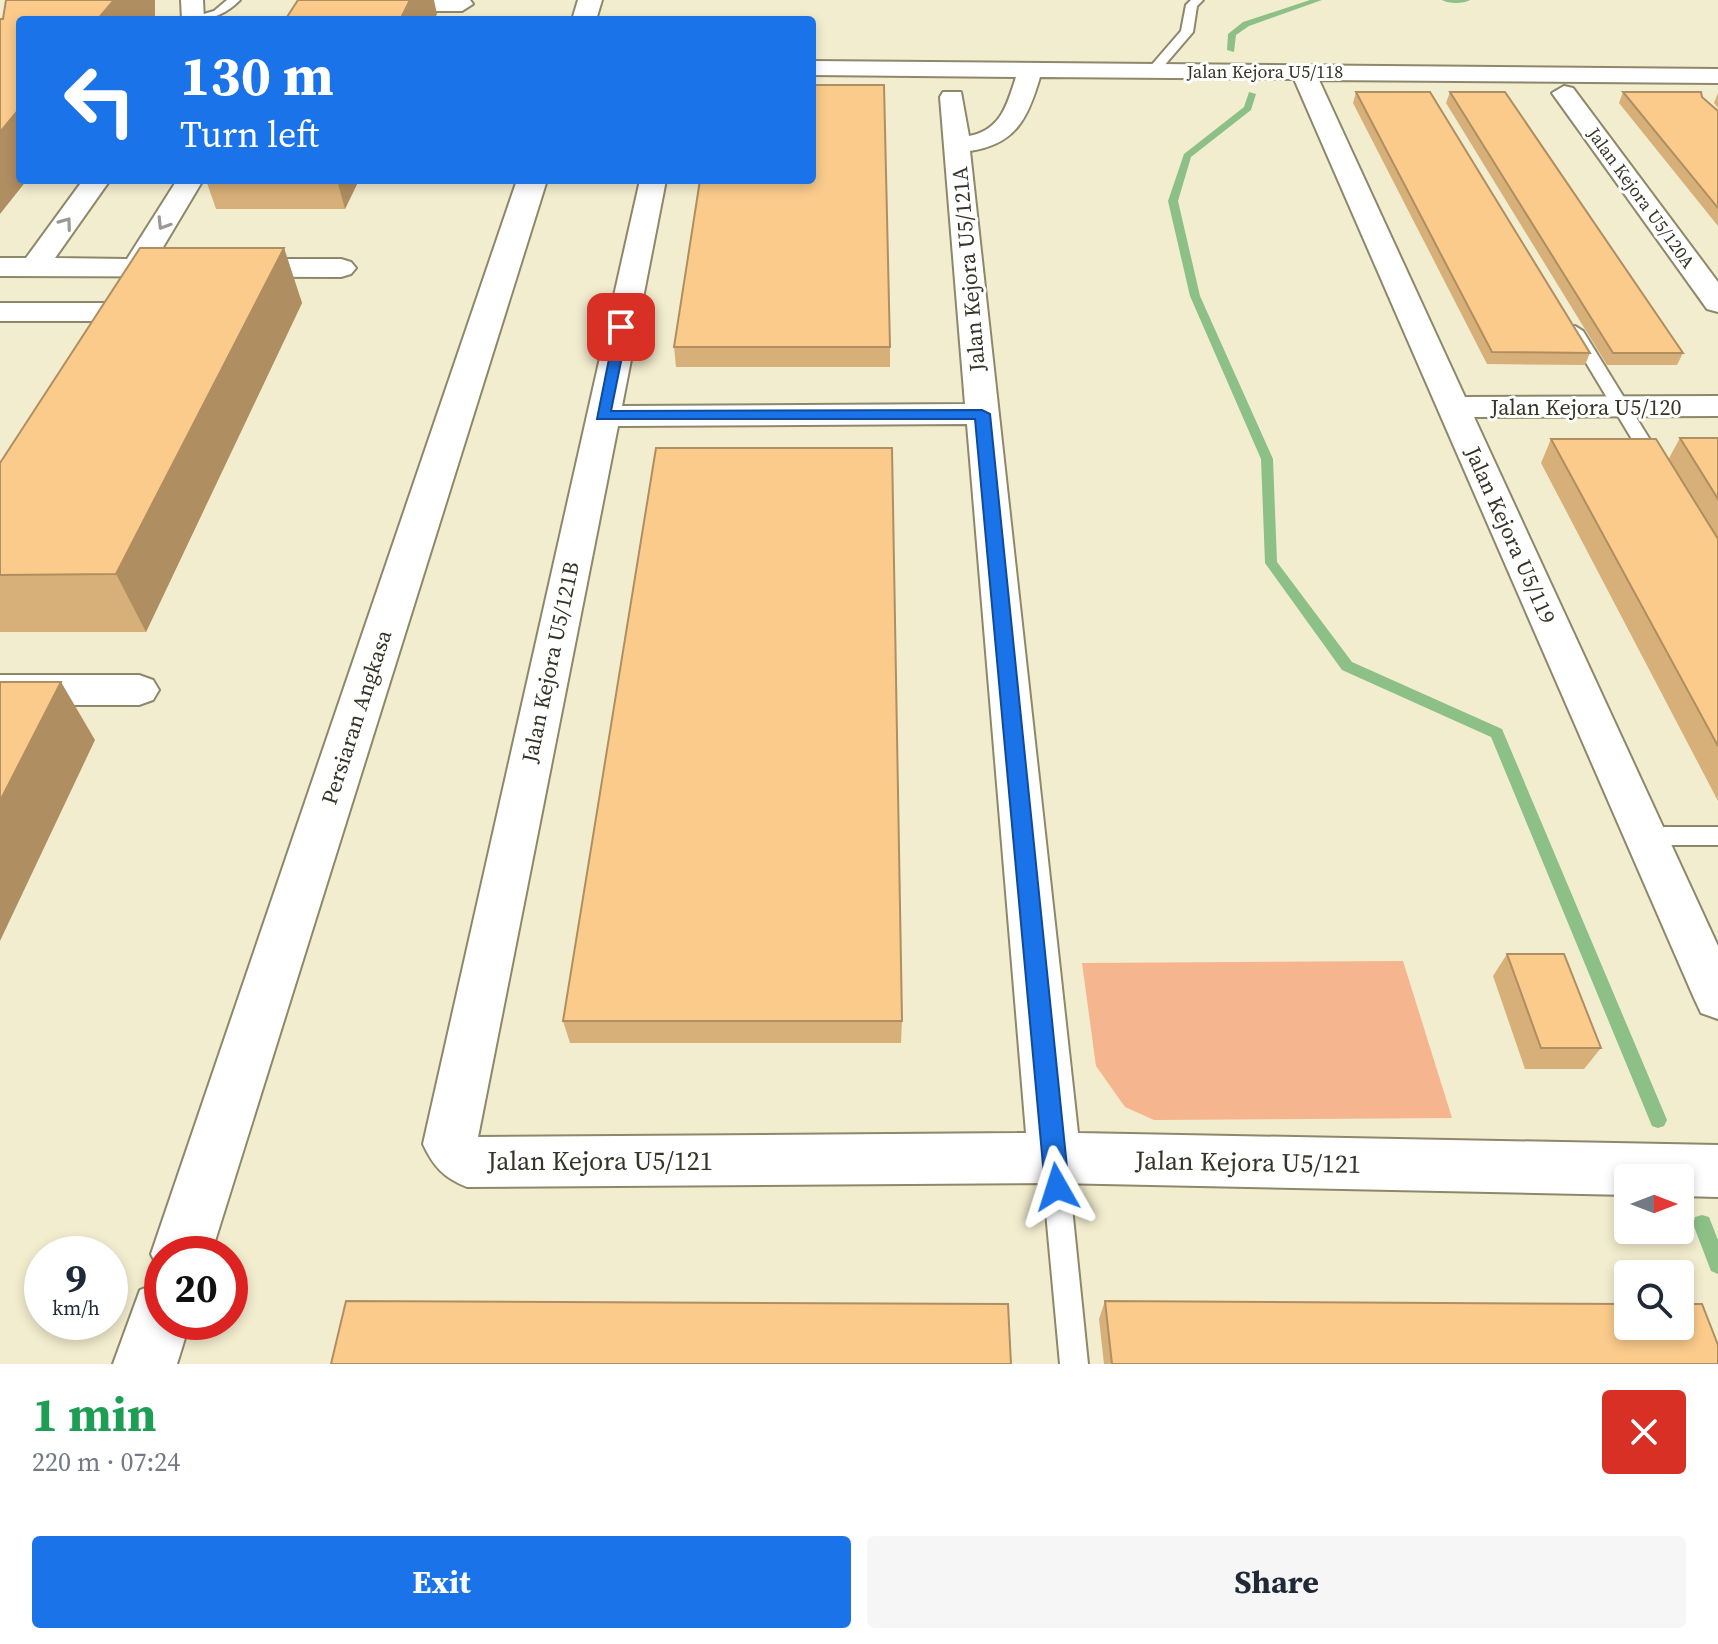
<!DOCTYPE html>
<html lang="en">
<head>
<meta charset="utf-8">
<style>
  :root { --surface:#fff; --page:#f6f6f7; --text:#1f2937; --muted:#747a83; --accent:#1a73e8 }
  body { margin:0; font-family:"Source Serif 4",serif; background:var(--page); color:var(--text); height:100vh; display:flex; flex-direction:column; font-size:30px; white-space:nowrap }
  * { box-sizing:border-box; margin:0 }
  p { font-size:26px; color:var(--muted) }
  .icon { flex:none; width:44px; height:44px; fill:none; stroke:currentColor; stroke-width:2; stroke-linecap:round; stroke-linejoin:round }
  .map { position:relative; height:1364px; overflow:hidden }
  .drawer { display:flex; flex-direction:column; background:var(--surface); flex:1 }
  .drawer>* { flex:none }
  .hud { position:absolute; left:16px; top:16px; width:800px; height:168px; border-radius:8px; box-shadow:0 4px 12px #0003; background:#1a73e8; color:#fff; overflow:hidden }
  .needle { width:52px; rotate:90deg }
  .tools { position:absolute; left:1614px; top:1164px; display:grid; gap:16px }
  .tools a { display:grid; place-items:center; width:80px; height:80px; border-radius:8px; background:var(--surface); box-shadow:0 4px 12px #0003; font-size:40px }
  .speed { position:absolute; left:24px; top:1236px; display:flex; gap:16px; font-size:40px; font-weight:700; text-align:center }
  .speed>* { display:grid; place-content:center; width:104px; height:104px; border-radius:50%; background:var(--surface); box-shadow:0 4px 12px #0003; line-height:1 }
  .speed small { font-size:20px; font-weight:400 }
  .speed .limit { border:12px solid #d22; background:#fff; color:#111 }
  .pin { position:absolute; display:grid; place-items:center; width:68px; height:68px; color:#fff; margin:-34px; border-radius:16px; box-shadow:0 4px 12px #0006 }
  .me { position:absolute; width:88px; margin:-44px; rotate:354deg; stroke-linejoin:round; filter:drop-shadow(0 0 6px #0008) }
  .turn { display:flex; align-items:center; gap:28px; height:168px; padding:0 32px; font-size:36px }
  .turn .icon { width:104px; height:104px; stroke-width:2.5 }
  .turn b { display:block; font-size:56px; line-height:68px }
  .round { display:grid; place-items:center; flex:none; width:84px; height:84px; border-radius:8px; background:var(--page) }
  .headline { display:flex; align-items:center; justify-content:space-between; height:136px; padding:0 32px }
  h1 { font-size:48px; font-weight:700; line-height:60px; color:#1e9e55 }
  .button { display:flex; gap:16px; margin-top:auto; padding:16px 32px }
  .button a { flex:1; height:92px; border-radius:8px; background:var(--accent); color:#fff; font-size:32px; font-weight:700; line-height:92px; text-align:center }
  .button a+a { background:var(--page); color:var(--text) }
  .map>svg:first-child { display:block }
  .green { fill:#f4b58f }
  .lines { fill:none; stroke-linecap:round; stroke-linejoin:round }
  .stream { fill:#8dc086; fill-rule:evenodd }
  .service-casing { stroke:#8d876b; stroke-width:4 }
  .minor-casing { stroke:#8d876b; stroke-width:4 }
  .tertiary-casing { stroke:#8d876b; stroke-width:4 }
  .service { fill:#fff; fill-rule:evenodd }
  .minor { fill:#fff; fill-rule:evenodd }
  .tertiary { fill:#fff; fill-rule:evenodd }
  .wall { fill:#d7af78 }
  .shaded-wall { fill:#af8e61 }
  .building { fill:#facb8b; stroke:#af8e61; stroke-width:2 }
  .oneway { stroke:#9a9a94 }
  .route { fill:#1a73e8; stroke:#114b97; stroke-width:2 }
  .labels { text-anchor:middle; stroke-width:6; stroke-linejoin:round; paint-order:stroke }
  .far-street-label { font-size:18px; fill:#363428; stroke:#fff }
  .street-label { font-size:22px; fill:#363428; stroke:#fff }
  .near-street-label { font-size:26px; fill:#363428; stroke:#fff }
</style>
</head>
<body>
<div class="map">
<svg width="1718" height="1364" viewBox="0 0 1718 1364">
  <rect width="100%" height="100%" fill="#f3edcf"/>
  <polygon class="green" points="1403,961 1452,1118 1154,1120 1125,1107 1096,1066 1082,963"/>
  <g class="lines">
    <g class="stream">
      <polygon points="1310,0 1322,0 1249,26 1236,35 1234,52 1227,50 1228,34 1243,22"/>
      <path d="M1442 0H1470C1464 4 1448 4 1442 0Z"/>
      <polygon points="1249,92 1256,94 1251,110 1191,157 1178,201 1200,296 1273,459 1277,562 1352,662 1502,729 1667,1120 1664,1126 1658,1128 1652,1126 1491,737 1342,670 1265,563 1261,459 1190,296 1168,201 1184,154 1244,107"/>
      <polygon points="1702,1215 1709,1217 1718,1240 1718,1274 1711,1271 1693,1224 1695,1217"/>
    </g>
    <g class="service-casing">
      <g id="service">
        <path d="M227 0H240C225 15 208 22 187 19L214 11Z"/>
        <polygon points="1191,0 1203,0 1197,6 1193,32 1157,74 1149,74 1149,68 1181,31 1186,5"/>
        <polygon points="1575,326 1583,331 1663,461 1660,465 1648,465 1645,461 1567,331"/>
        <polygon points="1646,827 1718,827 1718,845 1646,845 1638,842 1635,836 1638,830"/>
        <polygon points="1054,1145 1063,1149 1067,1158 1088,1364 1060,1364 1041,1158 1045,1149"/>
      </g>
    </g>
    <g class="minor-casing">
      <g id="minor">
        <polygon points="181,0 203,0 204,20 182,20"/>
        <polygon points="372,0 470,0 473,4 462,11 380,11 372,9 369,4"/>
        <path d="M812 61 1718 69V83L1319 80 1465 397 1718 396V416L1474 417 1718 946V1019L1701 1013 1694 998 1294 79 1040 77C1028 118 1016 144 970 151L1078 1133 1718 1145V1197L1680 1196V1178H1628V1195L1054 1183 467 1187C444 1178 433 1166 423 1144L640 180H666L622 406 965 404 940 97 943 92H961L969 136C1001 130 1007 105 1016 77L812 75ZM967 424 1026 1133 478 1137 618 426Z"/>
        <polygon points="1564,86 1573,88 1718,282 1718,312 1707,309 1552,93"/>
        <polygon points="83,180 110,180 55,258 127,259 177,180 203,180 156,259 341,259 351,262 356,268 351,274 341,277 0,276 0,258 26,258"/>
        <polygon points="0,303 107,303 118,306 122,312 118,318 107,321 0,321"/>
        <polygon points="0,675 139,675 153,680 159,690 153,700 139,705 0,705"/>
      </g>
    </g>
    <g class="tertiary-casing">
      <g id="tertiary">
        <polygon points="578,0 602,0 596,20 572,20"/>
        <polygon points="517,180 547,180 211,1254 162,1254 162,1276 151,1254"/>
        <polygon points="162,1281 162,1322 190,1322 177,1364 113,1364 140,1290"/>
      </g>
    </g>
    <use href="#service" class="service"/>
    <use href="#minor" class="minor"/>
    <use href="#tertiary" class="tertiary"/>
  </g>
  <g class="wall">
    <polygon points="1356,92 1590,353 1585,365 1487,364 1353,103"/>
    <polygon points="1450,92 1683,353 1677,365 1607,365 1446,103"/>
    <polygon points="1623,92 1718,111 1718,226 1619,103"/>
    <polygon points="1718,93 1718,108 1714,103"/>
    <polygon points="206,180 359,180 345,209 216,209"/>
    <polygon points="284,248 302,303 146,632 0,632 0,463"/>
    <polygon points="674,347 890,347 890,367 676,367"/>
    <polygon points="1680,438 1718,438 1718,801 1541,463 1551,439 1668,460"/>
    <polygon points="1507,954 1601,1048 1584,1069 1525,1069 1493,976"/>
    <polygon points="563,1021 902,1021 901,1043 570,1043"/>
    <polygon points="1105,1301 1718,1364 1104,1364 1099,1319"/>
  </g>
  <g class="shaded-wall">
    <polygon points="114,0 155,0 155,20 97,20"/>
    <polygon points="410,0 434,0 437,14 434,20 400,20"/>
    <polygon points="20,108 20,180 27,180 0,214 0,132"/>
    <polygon points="337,180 359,180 345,209"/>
    <polygon points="284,248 302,303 146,632 116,574"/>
    <polygon points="61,682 95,740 0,941 0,801"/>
  </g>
  <g class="building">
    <polygon points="6,0 114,0 97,20 20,20 20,108 0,132 0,19 3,19"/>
    <polygon points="298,0 410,0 400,20 285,20"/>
    <polygon points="812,85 884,85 890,347 674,347 700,180 812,180"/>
    <polygon points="1356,92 1430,92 1590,353 1492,352"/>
    <polygon points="1450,92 1505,92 1683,353 1613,353"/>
    <polygon points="1623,92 1701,92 1702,97 1718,111 1718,208"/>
    <polygon points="140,248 284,248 116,574 0,575 0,463"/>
    <polygon points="1680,438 1718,438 1718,499"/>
    <polygon points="1551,439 1656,439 1718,539 1718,746"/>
    <polygon points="656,448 892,448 902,1021 563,1021"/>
    <polygon points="0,682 61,682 0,801"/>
    <polygon points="1507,954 1564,954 1601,1048 1541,1048"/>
    <polygon points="346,1301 1008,1304 1011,1364 331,1364"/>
    <polygon points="1105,1301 1628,1304 1628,1326 1680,1326 1680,1304 1702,1304 1718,1345 1718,1364 1112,1364"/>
  </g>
  <defs><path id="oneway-chevron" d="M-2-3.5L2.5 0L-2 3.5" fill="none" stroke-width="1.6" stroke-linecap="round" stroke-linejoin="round" transform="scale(2)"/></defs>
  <g class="oneway">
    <use href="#oneway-chevron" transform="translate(66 223) rotate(-54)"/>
    <use href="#oneway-chevron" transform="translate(163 224) rotate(122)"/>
  </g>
  <polygon class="route" points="616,324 628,327 611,411 982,410 990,414 1069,1187 1066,1196 1057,1199 1049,1196 1045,1187 975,419 597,419"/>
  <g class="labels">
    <g class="far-street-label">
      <text x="1265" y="78">Jalan Kejora U5/118</text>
      <text transform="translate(1641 198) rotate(54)" y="6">Jalan Kejora U5/120A</text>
    </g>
    <g class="street-label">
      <text transform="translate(968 269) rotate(-95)" y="8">Jalan Kejora U5/121A</text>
      <text x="1586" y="415">Jalan Kejora U5/120</text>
      <text transform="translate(1511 535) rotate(66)" y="8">Jalan Kejora U5/119</text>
      <text transform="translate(550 662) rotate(-78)" y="8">Jalan Kejora U5/121B</text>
      <text transform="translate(356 717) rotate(-72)" y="8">Persiaran Angkasa</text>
    </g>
    <g class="near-street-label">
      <text x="600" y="1170">Jalan Kejora U5/121</text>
      <text transform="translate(1248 1162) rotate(1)" y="9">Jalan Kejora U5/121</text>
    </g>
  </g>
</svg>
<div class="tools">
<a><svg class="needle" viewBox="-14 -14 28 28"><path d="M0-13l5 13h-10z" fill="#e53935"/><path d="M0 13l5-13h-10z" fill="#747a83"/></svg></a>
<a><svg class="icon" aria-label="search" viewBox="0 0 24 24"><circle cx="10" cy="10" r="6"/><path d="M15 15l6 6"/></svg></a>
</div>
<div class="speed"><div>9<small>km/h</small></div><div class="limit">20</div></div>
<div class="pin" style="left:621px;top:327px;background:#d93025"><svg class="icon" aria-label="arrive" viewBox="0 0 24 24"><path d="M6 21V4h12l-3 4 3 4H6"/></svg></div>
<svg class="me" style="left:1057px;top:1187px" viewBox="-20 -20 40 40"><path d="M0-17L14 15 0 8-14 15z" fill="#1a73e8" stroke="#fff" stroke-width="4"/></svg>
<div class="hud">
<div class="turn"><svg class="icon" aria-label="left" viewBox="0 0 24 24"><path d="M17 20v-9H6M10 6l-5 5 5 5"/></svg><div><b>130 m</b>Turn left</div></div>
</div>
</div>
<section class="drawer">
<div class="headline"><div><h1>1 min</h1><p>220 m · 07:24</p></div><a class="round" style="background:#d93025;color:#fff"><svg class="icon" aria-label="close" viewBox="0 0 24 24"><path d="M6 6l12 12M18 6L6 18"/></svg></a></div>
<div class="button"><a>Exit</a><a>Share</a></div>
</section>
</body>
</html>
